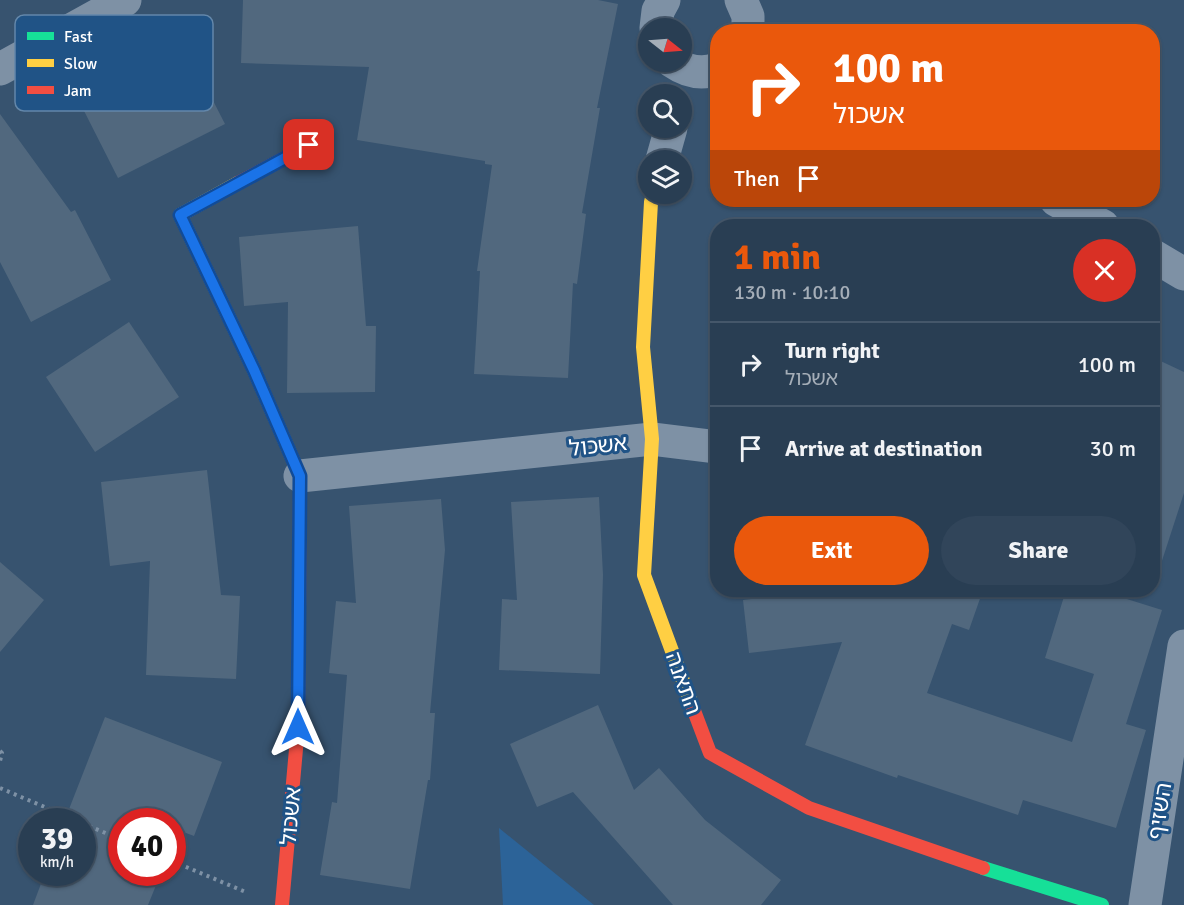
<!DOCTYPE html>
<html lang="en">
<head>
<meta charset="utf-8">
<style>
  :root { --surface:#293e53; --page:#31455a; --text:#f1f3f6; --muted:#a5aeb8; --line:#45576a; --accent:#ea580c }
  body { margin:0; font-family:Signika,"Noto Sans Hebrew",sans-serif; background:var(--page); color:var(--text); height:100vh; display:flex; flex-direction:column; font-size:22px; white-space:nowrap }
  * { box-sizing:border-box; margin:0 }
  p { font-size:20px; color:var(--muted) }
  .icon { flex:none; width:33px; height:33px; fill:none; stroke:currentColor; stroke-width:2; stroke-linecap:round; stroke-linejoin:round }
  .map { position:relative; flex:1; overflow:hidden }
  .side { position:absolute; left:710px; top:219px; width:450px; height:378px; display:flex; flex-direction:column; background:var(--surface); border-radius:24px; box-shadow:0 2px 4px #0004,0 0 0 2px var(--line) }
  .side>* { flex:none }
  .guide { position:absolute; left:710px; top:24px; width:450px; height:183px; border-radius:24px; box-shadow:0 2px 4px #0004,0 0 0 2px var(--line); background:#ea580c; color:#fff; overflow:hidden }
  .needle { width:39px; rotate:107deg }
  .fabs { position:absolute; left:638px; top:18px; display:grid; gap:12px }
  .fabs a { display:grid; place-items:center; width:54px; height:54px; border-radius:50%; background:var(--surface); box-shadow:0 2px 4px #0004,0 0 0 2px var(--line); font-size:30px }
  .speed { position:absolute; left:18px; top:808px; display:flex; gap:12px; font-size:30px; font-weight:700; text-align:center }
  .speed>* { display:grid; place-content:center; width:78px; height:78px; border-radius:50%; background:var(--surface); box-shadow:0 2px 4px #0004,0 0 0 2px var(--line); line-height:1 }
  .speed small { font-size:15px; font-weight:400 }
  .speed .limit { border:9px solid #d22; background:#fff; color:#111 }
  .pin { position:absolute; display:grid; place-items:center; width:51px; height:51px; color:#fff; margin:-26px; border-radius:12px; box-shadow:0 3px 9px #0006 }
  .me { position:absolute; width:66px; margin:-33px; rotate:0deg; stroke-linejoin:round; filter:drop-shadow(0 0 4px #0008) }
  .turn { display:flex; align-items:center; gap:21px; height:126px; padding:0 24px; font-size:27px }
  .turn .icon { width:78px; height:78px; stroke-width:2.5 }
  .turn b { display:block; font-size:42px; line-height:51px }
  .then { display:flex; align-items:center; height:57px; padding:0 24px; background:#0003; gap:12px; font-size:22px }
  .round { display:grid; place-items:center; flex:none; width:63px; height:63px; border-radius:32px; background:var(--page) }
  .overview { display:flex; align-items:center; justify-content:space-between; height:102px; padding:0 24px }
  h1 { font-size:36px; font-weight:700; line-height:45px; color:var(--accent) }
  .primary-button { display:flex; gap:12px; margin-top:auto; padding:12px 24px }
  .primary-button a { flex:1; height:69px; border-radius:36px; background:var(--accent); color:#fff; font-size:24px; font-weight:700; line-height:69px; text-align:center }
  .primary-button a+a { background:var(--page); color:var(--text) }
  ul { padding:0; list-style:none }
  li { display:flex; align-items:center; gap:18px; height:84px; padding:0 24px; border-top:2px solid var(--line) }
  li div { flex:1 }
  li b { display:block; font-size:22px }
  li em { font-style:normal }
  .map>svg:first-child { display:block }
  .green { fill:#2c6398 }
  .building { fill:#51687e }
  .lines { fill:none; stroke-linecap:round; stroke-linejoin:round }
  .path { stroke:#7e91a5; stroke-width:4; stroke-dasharray:3 4.5; stroke-linecap:butt }
  .street { stroke:#7e91a5; stroke-width:33 }
  .fast { stroke:#16e098; stroke-width:14 }
  .slow { stroke:#ffcf43; stroke-width:14 }
  .jam { stroke:#f24e42; stroke-width:14 }
  .route-casing { stroke:#114b97; stroke-width:15 }
  .route { stroke:#1a73e8; stroke-width:10 }
  .labels { text-anchor:middle; stroke-width:6; stroke-linejoin:round; paint-order:stroke }
  .street-label { font-size:22px; fill:#fff; stroke:#205386 }
  .key { fill:#205386; stroke:#6387aa; stroke-width:1.5 }
  .key-label { font-size:16px; fill:#fff }
</style>
</head>
<body>
<div class="map">
<svg width="1184" height="905" viewBox="0 0 1184 905">
  <rect width="100%" height="100%" fill="#37536f"/>
  <polygon class="green" points="499,828 594,905 503,905"/>
  <g class="building">
    <polygon points="243,0 598,0 618,4 597,108 600,108 582,213 586,214 577,284 573,283 568,378 474,374 480,271 477,271 492,165 485,164 485,161 357,140 369,67 241,63"/>
    <polygon points="184,44 225,124 118,178 78,99"/>
    <polygon points="0,114 71,212 75,210 111,280 31,322 0,262"/>
    <polygon points="358,226 366,326 376,326 375,392 287,393 288,302 244,306 239,237"/>
    <polygon points="129,322 179,397 95,452 46,377"/>
    <polygon points="1152,357 1184,372 1184,493 1158,573 1152,572"/>
    <polygon points="207,470 221,595 240,596 236,679 146,675 150,561 110,566 101,482"/>
    <polygon points="599,497 603,575 600,674 499,670 502,599 517,600 511,502"/>
    <polygon points="441,499 445,550 430,713 435,713 430,780 428,780 410,889 320,875 332,802 337,803 347,675 329,673 336,601 356,603 349,506"/>
    <polygon points="0,562 44,600 0,652"/>
    <polygon points="831,590 983,590 969,630 952,624 927,693 1072,742 1094,674 1045,658 1066,590 1098,590 1162,610 1126,724 1146,730 1116,828 1023,800 1018,815 898,775 897,778 805,745 842,642 749,653 743,600"/>
    <polygon points="598,705 634,790 659,768 705,820 781,880 761,905 673,905 573,792 537,807 510,744"/>
    <polygon points="105,717 222,762 194,836 178,830 172,844 172,822 122,822 122,873 161,873 148,905 33,905 45,873 82,873 82,822 64,822"/>
  </g>
  <g class="lines">
    <g class="path">
      <polyline points="0,751 2,753 0,761"/>
      <polyline points="0,788 80,822"/>
      <polyline points="82,823 122,840"/>
      <polyline points="172,861 248,893"/>
    </g>
    <g class="street">
      <polyline points="741,0 748,16 748,32"/>
      <polyline points="656,28 658,11 664,0"/>
      <path d="M673 62C686 71 701 75 717 69"/>
      <polyline points="0,69 125,0"/>
      <polyline points="662,160 671,128"/>
      <polyline points="1056,200 1103,226"/>
      <polyline points="1152,255 1184,274"/>
      <polyline points="300,476 652,439 717,447"/>
      <polyline points="1145,905 1184,646"/>
    </g>
    <polyline class="fast" points="983,868 1102,905"/>
    <g class="slow">
      <polyline points="238,183 180,215 254,370 300,476 300,492"/>
      <polyline points="653,194 651,202 643,347 652,439 644,575 693,708"/>
    </g>
    <g class="jam">
      <polyline points="238,183 309,145"/>
      <polyline points="693,708 710,753 809,808 983,868"/>
      <polyline points="282,905 298,727 300,492"/>
    </g>
  </g>
  <g class="lines">
    <g class="route-casing">
      <polyline id="route" points="298,727 300,476 254,370 180,215 309,145"/>
    </g>
    <use href="#route" class="route"/>
  </g>
  <g class="labels">
    <g class="street-label">
      <text transform="translate(598 445) rotate(-6)" y="8">אשכול</text>
      <text transform="translate(684 683) rotate(70)" y="8">התאנה</text>
      <text transform="translate(1159 811) rotate(-81)" y="8">השזיף</text>
      <text transform="translate(290 816) rotate(-85)" y="8">אשכול</text>
    </g>
  </g>
  <rect x="15" y="15" width="198" height="96" rx="9" class="key"/>
  <rect x="27" y="32" width="27" height="8" fill="#16e098"/>
  <rect x="27" y="59" width="27" height="8" fill="#ffcf43"/>
  <rect x="27" y="86" width="27" height="8" fill="#f24e42"/>
  <g class="key-label">
    <text x="64" y="42">Fast</text>
    <text x="64" y="69">Slow</text>
    <text x="64" y="96">Jam</text>
  </g>
</svg>
<div class="fabs">
<a><svg class="needle" viewBox="-14 -14 28 28"><path d="M0-13l5 13h-10z" fill="#e53935"/><path d="M0 13l5-13h-10z" fill="#a5aeb8"/></svg></a>
<a><svg class="icon" aria-label="search" viewBox="0 0 24 24"><circle cx="10" cy="10" r="6"/><path d="M15 15l6 6"/></svg></a>
<a><svg class="icon" aria-label="layers" viewBox="0 0 24 24"><path d="M12 4l9 5-9 5-9-5zM3 14l9 5 9-5"/></svg></a>
</div>
<div class="speed"><div>39<small>km/h</small></div><div class="limit">40</div></div>
<div class="pin" style="left:309px;top:145px;background:#d93025"><svg class="icon" aria-label="arrive" viewBox="0 0 24 24"><path d="M6 21V4h12l-3 4 3 4H6"/></svg></div>
<svg class="me" style="left:298px;top:727px" viewBox="-20 -20 40 40"><path d="M0-17L14 15 0 8-14 15z" fill="#1a73e8" stroke="#fff" stroke-width="4"/></svg>
<div class="guide">
<div class="turn"><svg class="icon" aria-label="right" viewBox="0 0 24 24"><path d="M7 20v-9h11M14 6l5 5-5 5"/></svg><div><b>100 m</b>אשכול</div></div>
<div class="then">Then<svg class="icon" aria-label="arrive" viewBox="0 0 24 24"><path d="M6 21V4h12l-3 4 3 4H6"/></svg></div>
</div>
<section class="side">
<div class="overview"><div><h1>1 min</h1><p>130 m · 10:10</p></div><a class="round" style="background:#d93025;color:#fff"><svg class="icon" aria-label="close" viewBox="0 0 24 24"><path d="M6 6l12 12M18 6L6 18"/></svg></a></div>
<ul>
<li><svg class="icon" aria-label="right" viewBox="0 0 24 24"><path d="M7 20v-9h11M14 6l5 5-5 5"/></svg><div><b>Turn right</b><p>אשכול</p></div><em>100 m</em></li>
<li><svg class="icon" aria-label="arrive" viewBox="0 0 24 24"><path d="M6 21V4h12l-3 4 3 4H6"/></svg><div><b>Arrive at destination</b></div><em>30 m</em></li>
</ul>
<div class="primary-button"><a>Exit</a><a>Share</a></div>
</section>
</div>
</body>
</html>
